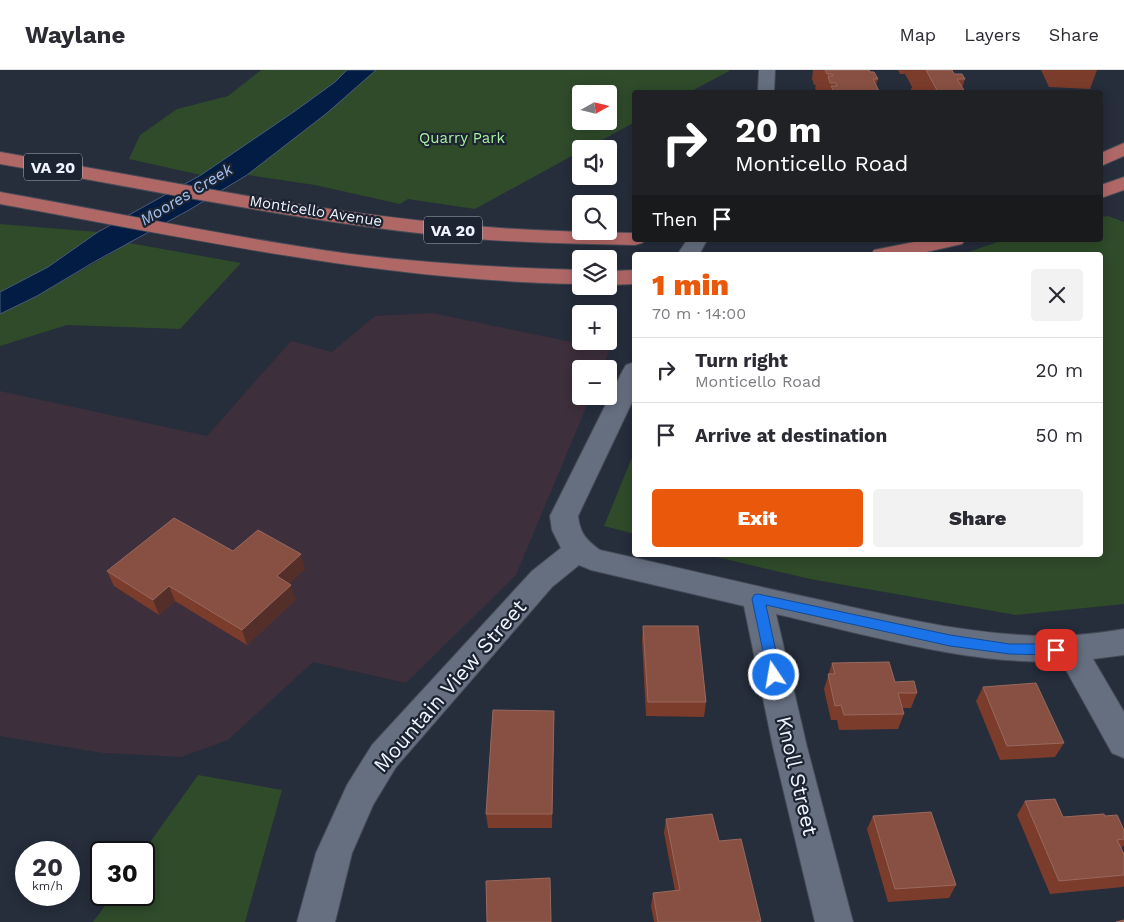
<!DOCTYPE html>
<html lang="en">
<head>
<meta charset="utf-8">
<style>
  :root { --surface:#fff; --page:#f2f2f3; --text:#2b2b33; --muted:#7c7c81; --line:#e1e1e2; --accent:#ea580c }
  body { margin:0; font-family:"Work Sans",sans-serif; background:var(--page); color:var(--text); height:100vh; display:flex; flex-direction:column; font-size:19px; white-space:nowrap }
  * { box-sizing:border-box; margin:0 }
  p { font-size:16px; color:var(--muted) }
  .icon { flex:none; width:28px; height:28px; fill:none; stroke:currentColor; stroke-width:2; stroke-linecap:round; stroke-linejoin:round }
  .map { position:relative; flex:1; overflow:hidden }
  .side { position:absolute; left:632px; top:182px; width:471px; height:305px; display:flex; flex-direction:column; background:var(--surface); border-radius:5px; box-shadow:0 2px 12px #0003 }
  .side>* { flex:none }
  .top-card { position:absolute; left:632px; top:20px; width:471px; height:152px; border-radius:5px; box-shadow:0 2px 12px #0003; background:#202124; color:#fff; overflow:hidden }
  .needle { width:32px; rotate:82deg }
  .fabs { position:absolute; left:572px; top:15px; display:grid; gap:10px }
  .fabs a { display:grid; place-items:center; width:45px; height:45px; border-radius:5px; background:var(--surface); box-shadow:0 2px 12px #0003; font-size:25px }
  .speed { position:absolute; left:15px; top:771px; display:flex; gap:10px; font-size:25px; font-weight:700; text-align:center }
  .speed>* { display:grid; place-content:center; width:65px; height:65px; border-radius:50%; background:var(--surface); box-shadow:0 2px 12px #0003; line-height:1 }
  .speed small { font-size:12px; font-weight:400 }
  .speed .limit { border:2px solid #111; border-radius:8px; background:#fff; color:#111 }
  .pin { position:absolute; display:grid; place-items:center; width:42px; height:42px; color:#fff; margin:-21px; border-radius:10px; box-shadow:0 2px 8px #0006 }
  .me { position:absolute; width:55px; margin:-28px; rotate:348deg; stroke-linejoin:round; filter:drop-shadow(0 0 4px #0008) }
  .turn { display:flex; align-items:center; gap:18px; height:105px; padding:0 20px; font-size:22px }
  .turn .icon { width:65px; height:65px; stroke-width:2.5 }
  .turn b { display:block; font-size:35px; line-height:42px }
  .then { display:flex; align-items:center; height:48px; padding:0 20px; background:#0003; gap:10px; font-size:19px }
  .round { display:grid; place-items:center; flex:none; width:52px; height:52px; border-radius:5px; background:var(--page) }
  .head { display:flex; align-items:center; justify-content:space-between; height:85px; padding:0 20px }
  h1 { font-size:30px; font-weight:800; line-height:38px; color:var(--accent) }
  .action { display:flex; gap:10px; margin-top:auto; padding:10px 20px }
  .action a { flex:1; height:58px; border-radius:5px; background:var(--accent); color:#fff; font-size:20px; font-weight:800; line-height:58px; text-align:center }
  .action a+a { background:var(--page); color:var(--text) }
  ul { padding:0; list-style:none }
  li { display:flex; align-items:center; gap:15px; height:65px; padding:0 20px; border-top:1px solid var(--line) }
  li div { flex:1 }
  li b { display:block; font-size:19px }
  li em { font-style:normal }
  header { display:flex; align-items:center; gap:30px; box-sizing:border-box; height:70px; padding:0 25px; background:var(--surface); border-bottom:1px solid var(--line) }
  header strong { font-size:24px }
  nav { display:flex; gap:28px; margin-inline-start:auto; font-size:18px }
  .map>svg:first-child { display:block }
  .industrial { fill:#3d2f3c }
  .green { fill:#2f4b2a; fill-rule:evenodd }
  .water { fill:#021c43; stroke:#495d7b }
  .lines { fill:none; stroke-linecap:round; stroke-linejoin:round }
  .street-casing { stroke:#454b57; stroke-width:2 }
  .primary-casing { stroke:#454b57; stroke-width:2 }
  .street { fill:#666f80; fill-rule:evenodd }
  .primary { fill:#b06867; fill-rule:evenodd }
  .wall { fill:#7c3c2b }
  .shaded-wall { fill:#542e28 }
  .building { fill:#885042; stroke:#98695f }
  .route { fill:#1a73e8; stroke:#114b97 }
  .labels { text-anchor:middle; stroke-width:4.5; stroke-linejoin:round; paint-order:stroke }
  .far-park-label { font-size:15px; fill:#aaf19e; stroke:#1c2331 }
  .far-street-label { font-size:15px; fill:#eff4fe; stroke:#1c2331 }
  .shield { fill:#1c2331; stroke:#b0b5c0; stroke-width:1 }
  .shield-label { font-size:16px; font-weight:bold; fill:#eff4fe }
  .far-water-label { font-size:16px; font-style:italic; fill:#a1c2f3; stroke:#1c2331 }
  .near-street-label { font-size:21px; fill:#eff4fe; stroke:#1c2331 }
</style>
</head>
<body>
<header>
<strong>Waylane</strong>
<nav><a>Map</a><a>Layers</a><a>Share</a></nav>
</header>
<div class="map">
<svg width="1124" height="852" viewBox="0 0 1124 852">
  <rect width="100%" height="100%" fill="#262d3b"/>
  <polygon class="industrial" points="432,243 610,280 602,299 581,299 581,326 591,326 516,505 406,613 313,592 228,670 181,687 103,683 0,666 0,321 207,366 291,271 332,282 375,246"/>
  <g class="green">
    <path d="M261 0H729V1L690 22H635V52L586 79H581V81L475 139 408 129 400 134 315 115 221 101 217 95 201 105 129 89 140 65 177 39 228 26ZM581 24H609V51H581Z"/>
    <polygon points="1108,146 1124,152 1124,534 1016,545 810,509 708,485 1101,485 1101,185 960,185 1003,170 1101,170 1101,147"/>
    <polygon points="0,154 98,162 48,197 0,222"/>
    <polygon points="129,173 241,193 180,259 67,255 0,276 0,244 37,226"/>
    <polygon points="635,380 635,464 604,456"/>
    <polygon points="198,705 282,720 245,852 93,852 113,825 144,825 143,782"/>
  </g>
  <polygon class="water" points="347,0 376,0 327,43 247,105 189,140 94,192 37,226 0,244 0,222 48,197 98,162 201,105 295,41 335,12"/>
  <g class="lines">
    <g class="street-casing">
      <g id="street">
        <polygon points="759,0 775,0 774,22 758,22"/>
        <polygon points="687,170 707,170 699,185 677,185"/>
        <path d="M635 292V326L578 446C580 463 586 470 600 480 675 497 750 515 825 531 900 548 975 566 1052 566 1077 566 1100 563 1124 559V585L1093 589 1124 642V688L1112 683 1061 591C972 596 864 564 776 544L807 677 853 852H815L773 677 744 536 591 500 579 495 552 517 396 697 373 735 352 783 335 852H297L316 783 347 715 372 675 532 501 561 478 552 460 550 446 623 300 626 295Z"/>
      </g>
    </g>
    <g class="primary-casing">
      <g id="primary">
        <polygon points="1124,73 1124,86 1101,96 1101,83"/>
        <path d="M0 82C158 109 316 143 476 156 529 161 582 162 635 163V170H645L642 173 635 175C582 174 529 173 476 169 316 155 158 121 0 94Z"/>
        <polygon points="1124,107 1124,120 1101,128 1101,115"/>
        <path d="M0 122C114 142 228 167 343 183 422 193 501 198 581 200V214C384 211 193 169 0 134Z"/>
        <polygon points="924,170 965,170 962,174 913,185 871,185 874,180"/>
        <polygon points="635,200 635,214 609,215 609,201"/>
      </g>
    </g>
    <use href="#street" class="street"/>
    <use href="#primary" class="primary"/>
  </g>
  <g class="wall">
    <polygon points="813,0 869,0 878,9 876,15 879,21 884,22 817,22 815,18 816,15 814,15 812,9"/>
    <polygon points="898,0 952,0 954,4 965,9 962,18 965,22 910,22 912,17 905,4 900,4"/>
    <polygon points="1041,0 1097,0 1090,19 1049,17"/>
    <polygon points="233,481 305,499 289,514 295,530 247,575 175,531 159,545 114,516 107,501"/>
    <polygon points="643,556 706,632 704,647 646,646 642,570"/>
    <polygon points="832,593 895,612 917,623 911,638 902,638 904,644 898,659 839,660 837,650 831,650 824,619"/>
    <polygon points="983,617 1064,673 1055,687 1000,690 976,631"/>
    <polygon points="554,641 552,758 488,758 486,744"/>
    <polygon points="1025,731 1063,747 1105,746 1124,760 1124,775 1121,778 1124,784 1124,816 1123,817 1050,824 1017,745"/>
    <polygon points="873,746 956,815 949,828 888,832 867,759"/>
    <polygon points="666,749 719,771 761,851 760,852 654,852 651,836 653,823 675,821 664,763"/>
  </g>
  <g class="shaded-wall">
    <polygon points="301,484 305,499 281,522 277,506"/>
    <polygon points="291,515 295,530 247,575 242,560"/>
    <polygon points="169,516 175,531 159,545 153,530"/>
  </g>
  <g class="building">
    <polygon points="825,0 869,0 870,2 874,2 878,9 873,9 879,21 883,21 884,22 834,22 831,16 837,16 836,13 830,13 828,6 833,6 832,4 827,4"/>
    <polygon points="926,0 952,0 954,4 962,4 965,9 957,9 965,22 933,22 938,22"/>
    <polygon points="174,448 233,481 258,460 301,484 277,506 291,515 242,560 169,516 153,530 107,501"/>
    <polygon points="643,556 698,556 706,632 648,632"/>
    <polygon points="889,592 895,612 914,611 917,623 898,623 904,644 844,645 841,635 835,636 828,604 835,604 832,593"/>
    <polygon points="1036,613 1064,673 1007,676 983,617"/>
    <polygon points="493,640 554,641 552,744 486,744"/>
    <polygon points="1055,729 1063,747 1104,744 1105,746 1117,745 1124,760 1124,769 1117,770 1124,784 1124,805 1059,811 1025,731"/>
    <polygon points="931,742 956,815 895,819 873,746"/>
    <polygon points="712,744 719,771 741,769 761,851 755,852 658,852 653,823 680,820 666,749"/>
    <polygon points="550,808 551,852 487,852 486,811"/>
    <polygon points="1124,850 1124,852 1116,852"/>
  </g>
  <polygon class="route" points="758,524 950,565 1010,574 1056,574 1061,576 1063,580 1061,583 1056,585 1010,584 950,576 766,535 781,605 779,609 774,611 770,609 768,605 752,529 754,525"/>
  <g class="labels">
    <g class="far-park-label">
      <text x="462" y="73">Quarry Park</text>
    </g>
    <g class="far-street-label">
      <text transform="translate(316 141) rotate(9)" y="5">Monticello Avenue</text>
    </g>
    <g class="shield">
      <rect x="24" y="83.5" width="58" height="27" rx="4"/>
      <rect x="424" y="146.5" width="58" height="27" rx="4"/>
    </g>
    <g class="shield-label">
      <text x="53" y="103">VA 20</text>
      <text x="453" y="166">VA 20</text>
    </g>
    <g class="far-water-label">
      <text transform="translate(186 124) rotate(-31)" y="6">Moores Creek</text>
    </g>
    <g class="near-street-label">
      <text transform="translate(450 616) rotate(-49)" y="7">Mountain View Street</text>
      <text transform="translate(797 706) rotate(77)" y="7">Knoll Street</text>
    </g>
  </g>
</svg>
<div class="fabs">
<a><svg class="needle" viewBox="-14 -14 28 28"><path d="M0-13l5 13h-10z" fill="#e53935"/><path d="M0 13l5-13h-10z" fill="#7c7c81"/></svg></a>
<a><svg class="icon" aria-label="sound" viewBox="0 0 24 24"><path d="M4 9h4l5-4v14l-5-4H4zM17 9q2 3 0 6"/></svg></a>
<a><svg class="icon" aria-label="search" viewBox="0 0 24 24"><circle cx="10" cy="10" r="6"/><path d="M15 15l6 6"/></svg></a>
<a><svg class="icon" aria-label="layers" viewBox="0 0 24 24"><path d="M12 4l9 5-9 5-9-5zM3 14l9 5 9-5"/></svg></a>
<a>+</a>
<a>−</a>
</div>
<div class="speed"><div>20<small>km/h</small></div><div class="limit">30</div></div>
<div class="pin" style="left:1056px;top:580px;background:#d93025"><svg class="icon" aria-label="arrive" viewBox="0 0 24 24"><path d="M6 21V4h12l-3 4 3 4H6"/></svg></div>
<svg class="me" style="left:774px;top:605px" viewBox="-20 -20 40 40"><circle r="17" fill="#1a73e8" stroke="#fff" stroke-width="3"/><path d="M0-11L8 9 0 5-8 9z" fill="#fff"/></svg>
<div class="top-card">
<div class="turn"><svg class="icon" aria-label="right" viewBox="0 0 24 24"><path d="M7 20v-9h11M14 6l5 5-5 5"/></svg><div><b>20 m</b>Monticello Road</div></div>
<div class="then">Then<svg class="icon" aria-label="arrive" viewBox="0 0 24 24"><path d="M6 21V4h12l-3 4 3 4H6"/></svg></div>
</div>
<section class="side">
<div class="head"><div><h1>1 min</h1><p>70 m · 14:00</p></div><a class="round"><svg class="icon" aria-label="close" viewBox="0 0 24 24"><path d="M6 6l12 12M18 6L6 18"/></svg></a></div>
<ul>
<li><svg class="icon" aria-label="right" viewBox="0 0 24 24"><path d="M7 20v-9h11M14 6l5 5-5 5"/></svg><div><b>Turn right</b><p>Monticello Road</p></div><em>20 m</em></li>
<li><svg class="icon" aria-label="arrive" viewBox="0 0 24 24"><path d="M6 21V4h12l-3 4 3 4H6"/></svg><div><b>Arrive at destination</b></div><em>50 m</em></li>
</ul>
<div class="action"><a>Exit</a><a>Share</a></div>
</section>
</div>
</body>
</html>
